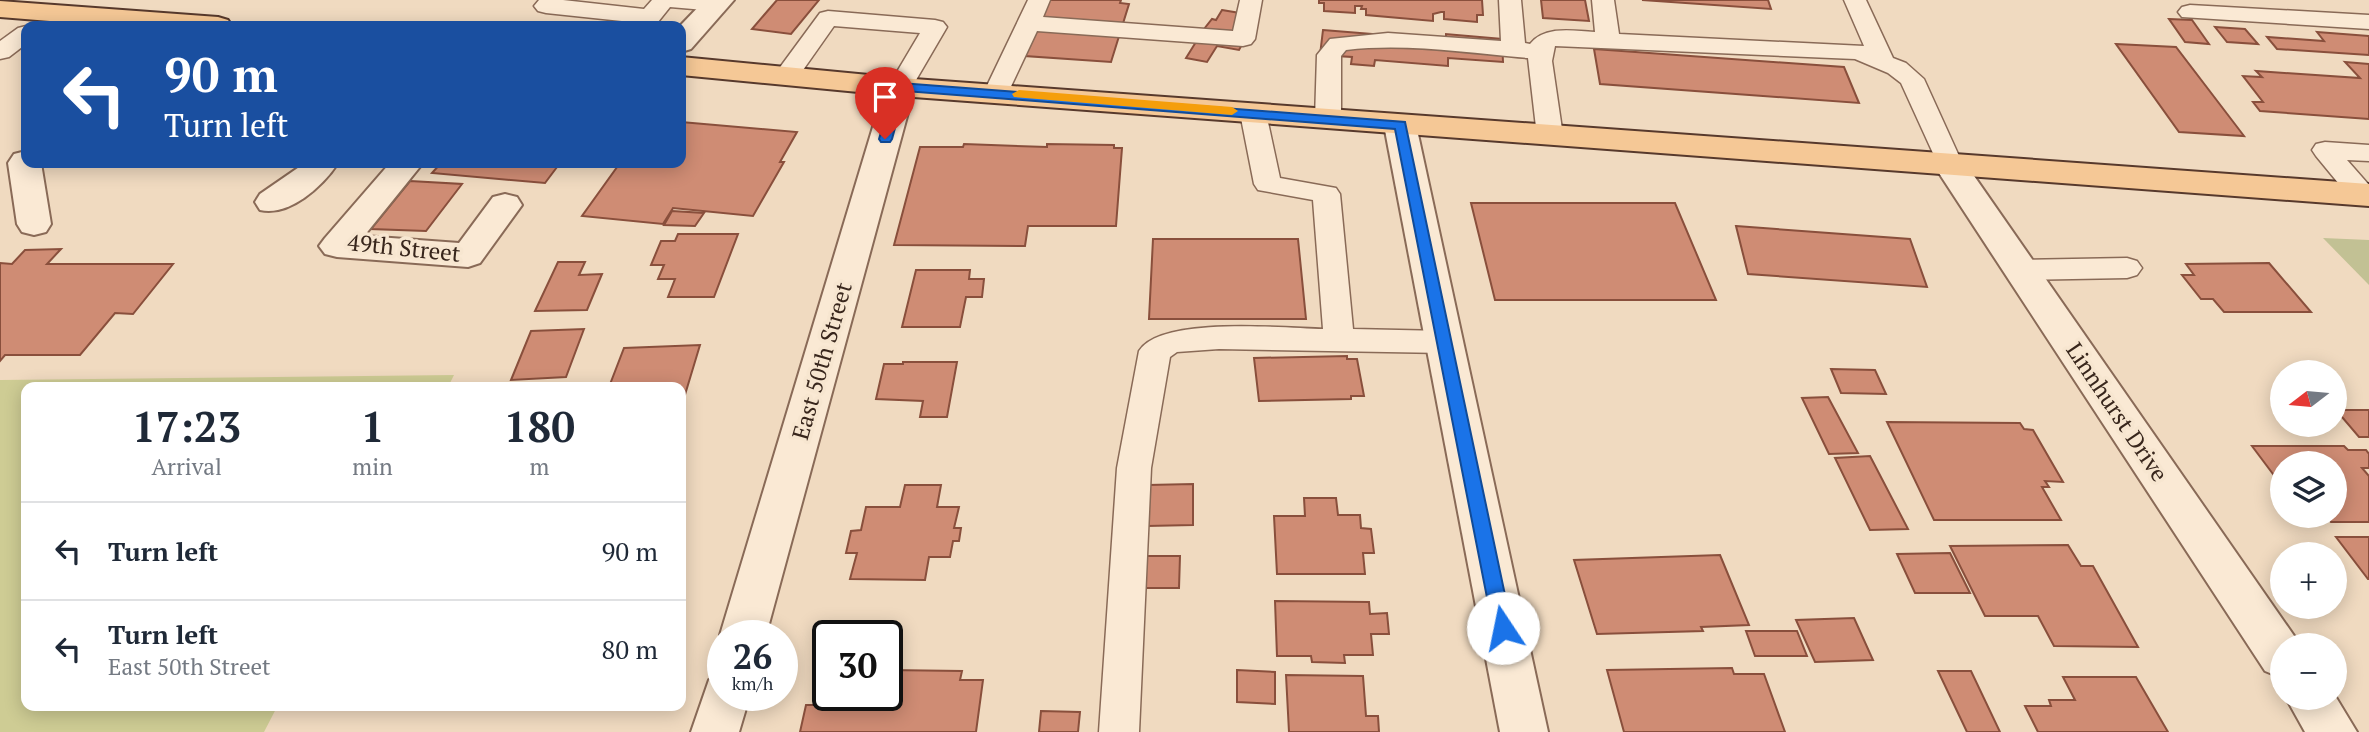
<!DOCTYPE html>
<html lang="en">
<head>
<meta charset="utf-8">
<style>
  :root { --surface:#fff; --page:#f6f6f7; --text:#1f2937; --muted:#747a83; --line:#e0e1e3 }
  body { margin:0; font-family:"PT Serif",serif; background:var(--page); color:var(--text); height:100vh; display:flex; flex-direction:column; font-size:26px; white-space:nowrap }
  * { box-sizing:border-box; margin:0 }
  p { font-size:23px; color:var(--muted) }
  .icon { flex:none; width:38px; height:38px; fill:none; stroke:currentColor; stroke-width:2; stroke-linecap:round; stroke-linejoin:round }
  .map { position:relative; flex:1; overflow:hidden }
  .side { position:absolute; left:21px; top:382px; width:665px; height:329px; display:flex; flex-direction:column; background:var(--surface); border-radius:14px; box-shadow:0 4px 18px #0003 }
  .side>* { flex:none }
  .guide { position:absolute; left:21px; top:21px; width:665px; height:147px; border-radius:14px; box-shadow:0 4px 18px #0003; background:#1a4fa0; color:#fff; overflow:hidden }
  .needle { width:46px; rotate:254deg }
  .buttons { position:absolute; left:2270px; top:360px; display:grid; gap:14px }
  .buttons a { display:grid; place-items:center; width:77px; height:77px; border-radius:50%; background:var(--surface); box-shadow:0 4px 18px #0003; font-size:35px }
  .speed { position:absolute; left:707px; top:620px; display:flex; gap:14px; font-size:35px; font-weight:700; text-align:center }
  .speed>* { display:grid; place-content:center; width:91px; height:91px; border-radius:50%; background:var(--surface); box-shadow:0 4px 18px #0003; line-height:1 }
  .speed small { font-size:18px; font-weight:400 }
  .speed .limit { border:4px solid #111; border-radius:10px; background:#fff; color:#111 }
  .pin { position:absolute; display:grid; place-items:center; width:60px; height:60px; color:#fff; margin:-72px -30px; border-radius:50% 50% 50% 0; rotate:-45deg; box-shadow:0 0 7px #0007 }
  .pin .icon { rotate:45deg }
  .me { position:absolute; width:77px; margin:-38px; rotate:349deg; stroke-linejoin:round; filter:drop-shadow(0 0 5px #0008) }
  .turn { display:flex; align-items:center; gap:24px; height:147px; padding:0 28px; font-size:32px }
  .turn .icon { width:91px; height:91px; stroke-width:2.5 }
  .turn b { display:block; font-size:49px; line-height:60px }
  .eta { display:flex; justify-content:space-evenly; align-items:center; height:119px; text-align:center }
  .eta b { font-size:42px; font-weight:700; line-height:49px }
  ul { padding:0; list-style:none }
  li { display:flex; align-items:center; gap:21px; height:98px; padding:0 28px; border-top:2px solid var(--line) }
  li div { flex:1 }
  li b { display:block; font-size:26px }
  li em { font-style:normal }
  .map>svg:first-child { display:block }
  .green { fill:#cecc94 }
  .cemetery { fill:#c2c194 }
  .building { fill:#cf8c74; stroke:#894f3c; stroke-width:2 }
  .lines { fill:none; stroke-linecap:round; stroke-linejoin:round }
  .service-casing { stroke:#896a57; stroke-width:3 }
  .minor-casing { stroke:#896a57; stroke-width:4 }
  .primary-casing { stroke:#57392c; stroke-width:4 }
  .service { fill:#fae9d4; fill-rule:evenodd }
  .minor { fill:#fae9d4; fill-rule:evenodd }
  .primary { fill:#f5c896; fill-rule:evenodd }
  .route { fill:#1a73e8; stroke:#114b97; stroke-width:2 }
  .slow { fill:#f59e0b }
  .labels { text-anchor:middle; stroke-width:7; stroke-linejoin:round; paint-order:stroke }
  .street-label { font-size:23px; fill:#38261c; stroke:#f7e6d0 }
</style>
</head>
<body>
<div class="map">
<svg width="2369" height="732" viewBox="0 0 2369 732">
  <rect width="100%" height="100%" fill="#f0dac0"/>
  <polygon class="green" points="454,375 448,387 26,387 26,705 278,705 264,732 0,732 0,380"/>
  <polygon class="cemetery" points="2323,238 2369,240 2369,285"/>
  <g class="building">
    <polygon points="777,0 819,0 791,34 752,29"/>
    <polygon points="1047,0 1121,0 1120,3 1129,4 1111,62 1025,56"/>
    <polygon points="1319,0 1482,0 1483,15 1477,15 1477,22 1444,19 1444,12 1441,12 1433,14 1433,21 1366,15 1366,9 1361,9 1362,6 1355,6 1355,13 1324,11 1324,3 1319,3"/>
    <polygon points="1541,0 1585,0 1589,21 1543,18"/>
    <polygon points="1642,0 1768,0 1771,9"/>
    <polygon points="1222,10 1258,16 1239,50 1217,46 1207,62 1186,58 1204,29 1212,19 1216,20"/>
    <polygon points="2169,19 2192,20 2209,44 2185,42"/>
    <polygon points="2215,27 2245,29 2258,44 2227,42"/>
    <polygon points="1323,30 1446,40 1446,34 1502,39 1503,62 1448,58 1448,66 1375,60 1374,66 1351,64 1352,57 1320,55"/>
    <polygon points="2317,32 2369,36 2369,55 2277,49 2267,37 2324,41"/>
    <polygon points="2116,44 2176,47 2244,136 2179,132"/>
    <polygon points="1594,49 1844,67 1859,103 1600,84"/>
    <polygon points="2345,62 2369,64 2369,119 2260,111 2253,102 2263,102 2243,76 2262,77 2256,71 2360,78"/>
    <polygon points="681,122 797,132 780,162 784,162 753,216 673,208 663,224 582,216 620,163 681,163"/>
    <polygon points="964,144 1047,147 1047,144 1114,145 1114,148 1122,148 1116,226 1028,226 1025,246 894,245 920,147 963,147"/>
    <polygon points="441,163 560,163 545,183 432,173"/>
    <polygon points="410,181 462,184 426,231 371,229"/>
    <polygon points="1471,203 1675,203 1716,300 1495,300"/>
    <polygon points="672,211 704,213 695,226 664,225"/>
    <polygon points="1736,226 1910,239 1927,287 1748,274"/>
    <polygon points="678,234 738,234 714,297 668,297 675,279 658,279 664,265 651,265 661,241 675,241"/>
    <polygon points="1153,239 1298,239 1306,319 1149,319"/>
    <polygon points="61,249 47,264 173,264 133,314 115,313 80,355 5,355 0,361 0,263 12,264 25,250"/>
    <polygon points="558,262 585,262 579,275 602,274 587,310 535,311"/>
    <polygon points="2269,263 2311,312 2224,312 2213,299 2201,299 2182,275 2194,275 2186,264"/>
    <polygon points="916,270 970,270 969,279 984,279 982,297 966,297 960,327 902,327"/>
    <polygon points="584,329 566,377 511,380 531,331"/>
    <polygon points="700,345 681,408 681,387 609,387 624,348"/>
    <polygon points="1347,356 1347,359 1357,359 1364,396 1351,396 1351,399 1259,401 1254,358"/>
    <polygon points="903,362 957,362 947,417 920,417 923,401 876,399 884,364 903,364"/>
    <polygon points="1831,369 1875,370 1886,394 1841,393"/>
    <polygon points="1828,397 1858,453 1829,454 1802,398"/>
    <polygon points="2336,410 2369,410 2369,437 2359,437"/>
    <polygon points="1887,422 2020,423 2024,429 2033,430 2063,482 2045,481 2049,487 2042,487 2061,520 1934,520"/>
    <polygon points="2252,446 2344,446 2348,450 2366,450 2369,454 2369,468 2362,468 2369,476 2369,522 2331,522 2326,516 2334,516 2334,464 2282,464 2282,486"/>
    <polygon points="1870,456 1908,529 1870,530 1835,458"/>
    <polygon points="1193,484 1193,525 1147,526 1148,485"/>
    <polygon points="905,485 941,485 937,507 959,507 954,528 961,528 959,541 953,541 950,557 929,557 925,580 850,579 857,553 846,553 851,531 861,530 866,507 900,507"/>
    <polygon points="1304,498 1336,498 1338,515 1360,515 1361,528 1371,529 1374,553 1363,553 1365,574 1277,574 1274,516 1305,516"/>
    <polygon points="2336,537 2369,537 2369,579 2368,579"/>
    <polygon points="2068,545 2081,566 2093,566 2138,647 2054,646 2038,616 1985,616 1950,546"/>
    <polygon points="1950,553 1970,593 1915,593 1897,554"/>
    <polygon points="1720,555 1749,625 1701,627 1703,631 1597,634 1574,560"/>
    <polygon points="1143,556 1180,556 1179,588 1142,588"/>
    <polygon points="1275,601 1369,602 1370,614 1387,613 1389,634 1371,634 1373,655 1344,655 1345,663 1312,662 1311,656 1277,656"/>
    <polygon points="1854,618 1873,660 1815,662 1796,620"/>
    <polygon points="1746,631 1797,631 1807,656 1755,656"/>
    <polygon points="1732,668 1734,674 1764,674 1785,732 1624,732 1607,670"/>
    <polygon points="887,670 962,671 960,680 983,680 976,732 800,732 806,705 826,705 828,695 887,695"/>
    <polygon points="1237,670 1275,672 1275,704 1237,702"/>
    <polygon points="1938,671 1971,671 2000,732 1967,732"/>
    <polygon points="1286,675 1363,676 1366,716 1378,716 1379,732 1289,732"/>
    <polygon points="2063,677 2136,677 2168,732 2038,732 2025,706 2051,706 2049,700 2075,700"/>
    <polygon points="1041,711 1080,712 1078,732 1039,732"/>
  </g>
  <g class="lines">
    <g class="service-casing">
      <g id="service">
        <polygon points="539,0 563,0 644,9 652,0 725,0 728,4 724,9 716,11 670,7 658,22 650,24 546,13 538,11 534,6"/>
        <polygon points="1028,0 1050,0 1043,17 1233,31 1240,0 1262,0 1255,39 1251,44 1243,46 1037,31 1006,97 997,100 988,97 984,92"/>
        <path d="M1499 0H1521L1525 43 1530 44C1545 25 1574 31 1595 32L1592 0H1614L1619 34 1864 46 1844 0H1866L1893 58 1906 63 1924 79 1964 167 1960 173 1951 175 1942 173 1901 83 1888 73 1855 59 1555 46 1552 61 1563 136 1559 142 1550 144 1541 142 1537 136 1528 58C1467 53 1407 43 1346 50L1341 56V119L1337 124 1328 127 1319 124 1315 119 1317 55 1330 39 1388 33 1501 41Z"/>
        <polygon points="2190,5 2369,15 2369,29 2182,17 2178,12 2182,7"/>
        <polygon points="828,11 935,20 943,22 947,27 909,92 900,94 891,92 888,87 920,33 834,26 796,80 787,82 778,80 775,75 778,70 820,13"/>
        <polygon points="26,26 26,44 9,57 0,59 0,41 18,28"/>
        <path d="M1253 105 1262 108 1266 113 1280 178 1336 188 1340 194 1353 329 1445 331 1456 334 1460 342 1456 350 1445 353 1219 349 1177 352 1170 357 1151 468 1139 732H1099L1117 468 1139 351C1160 316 1284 328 1323 329L1313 200 1258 190 1254 184 1240 113 1244 108Z"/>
        <polygon points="2325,142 2369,145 2369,161 2347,160 2369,185 2369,202 2353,201 2316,156 2312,150 2316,144"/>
        <polygon points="2127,258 2137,261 2142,268 2137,275 2127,278 2021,280 2011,277 2006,270 2011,263 2021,260"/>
      </g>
    </g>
    <g class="minor-casing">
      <g id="minor">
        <polygon points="705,0 734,0 691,49 681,52 680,26"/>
        <polygon points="900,78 911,81 915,87 766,635 723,635 723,641 720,635 885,87 889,81"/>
        <polygon points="1400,116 1411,118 1416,125 1548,732 1500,732 1384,125 1389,118"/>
        <polygon points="26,151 26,163 41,163 51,224 46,232 34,235 22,232 17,224 8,163 14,154"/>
        <polygon points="1951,157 1963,160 2299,643 2300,646 2282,646 2282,678 2265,671 1935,167 1939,160"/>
        <path d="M305 163H338C323 186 289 217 260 210L255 202 260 194Z"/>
        <polygon points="390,163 423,163 364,236 459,243 493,197 505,194 517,197 522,205 480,263 468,267 337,257 325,254 319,246 325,238"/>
        <polygon points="723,675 723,695 750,695 739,732 691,732 709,680"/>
        <polygon points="2334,694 2357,732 2305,732 2286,698 2334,698"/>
      </g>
    </g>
    <g class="primary-casing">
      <g id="primary">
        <polygon points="0,1 218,17 228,20 232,26 112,26 0,17"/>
        <polygon points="681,57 900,78 2369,184 2369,206 900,96 681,75"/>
      </g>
    </g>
    <use href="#service" class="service"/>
    <use href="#minor" class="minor"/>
    <use href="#primary" class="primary"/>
  </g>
  <polygon class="route" points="900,83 1405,122 1512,628 1509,634 1503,636 1496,634 1493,628 1395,129 905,91 892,139 890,142 881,142 879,139 894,87"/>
  <polygon class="slow" points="1019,90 1232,107 1238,111 1232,115 1014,97 1012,94"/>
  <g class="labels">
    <g class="street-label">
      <text transform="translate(404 248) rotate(6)" y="8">49th Street</text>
      <text transform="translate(822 361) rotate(-74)" y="8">East 50th Street</text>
      <text transform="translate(2117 412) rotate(56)" y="8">Linnhurst Drive</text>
    </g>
  </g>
</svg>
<div class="buttons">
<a><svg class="needle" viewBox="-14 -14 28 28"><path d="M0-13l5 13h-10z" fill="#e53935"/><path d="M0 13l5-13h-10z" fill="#747a83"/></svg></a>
<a><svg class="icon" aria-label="layers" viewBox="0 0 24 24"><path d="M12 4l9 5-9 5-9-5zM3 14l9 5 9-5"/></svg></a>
<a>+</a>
<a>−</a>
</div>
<div class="speed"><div>26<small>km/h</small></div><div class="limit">30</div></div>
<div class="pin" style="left:885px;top:139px;background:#d93025"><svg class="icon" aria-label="arrive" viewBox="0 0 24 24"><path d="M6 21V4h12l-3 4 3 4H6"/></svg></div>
<svg class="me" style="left:1503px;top:628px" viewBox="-20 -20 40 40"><circle r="19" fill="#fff"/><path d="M0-13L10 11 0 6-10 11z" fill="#1a73e8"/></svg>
<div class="guide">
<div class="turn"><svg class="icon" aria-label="left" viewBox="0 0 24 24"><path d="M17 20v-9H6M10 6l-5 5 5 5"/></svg><div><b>90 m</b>Turn left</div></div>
</div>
<section class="side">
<div class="eta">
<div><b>17:23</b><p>Arrival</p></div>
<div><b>1</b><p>min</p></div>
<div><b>180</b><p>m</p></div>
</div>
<ul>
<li><svg class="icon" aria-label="left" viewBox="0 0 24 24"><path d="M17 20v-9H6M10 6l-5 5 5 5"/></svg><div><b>Turn left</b></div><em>90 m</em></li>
<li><svg class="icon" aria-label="left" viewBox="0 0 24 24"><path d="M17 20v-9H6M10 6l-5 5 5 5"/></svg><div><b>Turn left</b><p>East 50th Street</p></div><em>80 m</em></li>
</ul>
</section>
</div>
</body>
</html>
